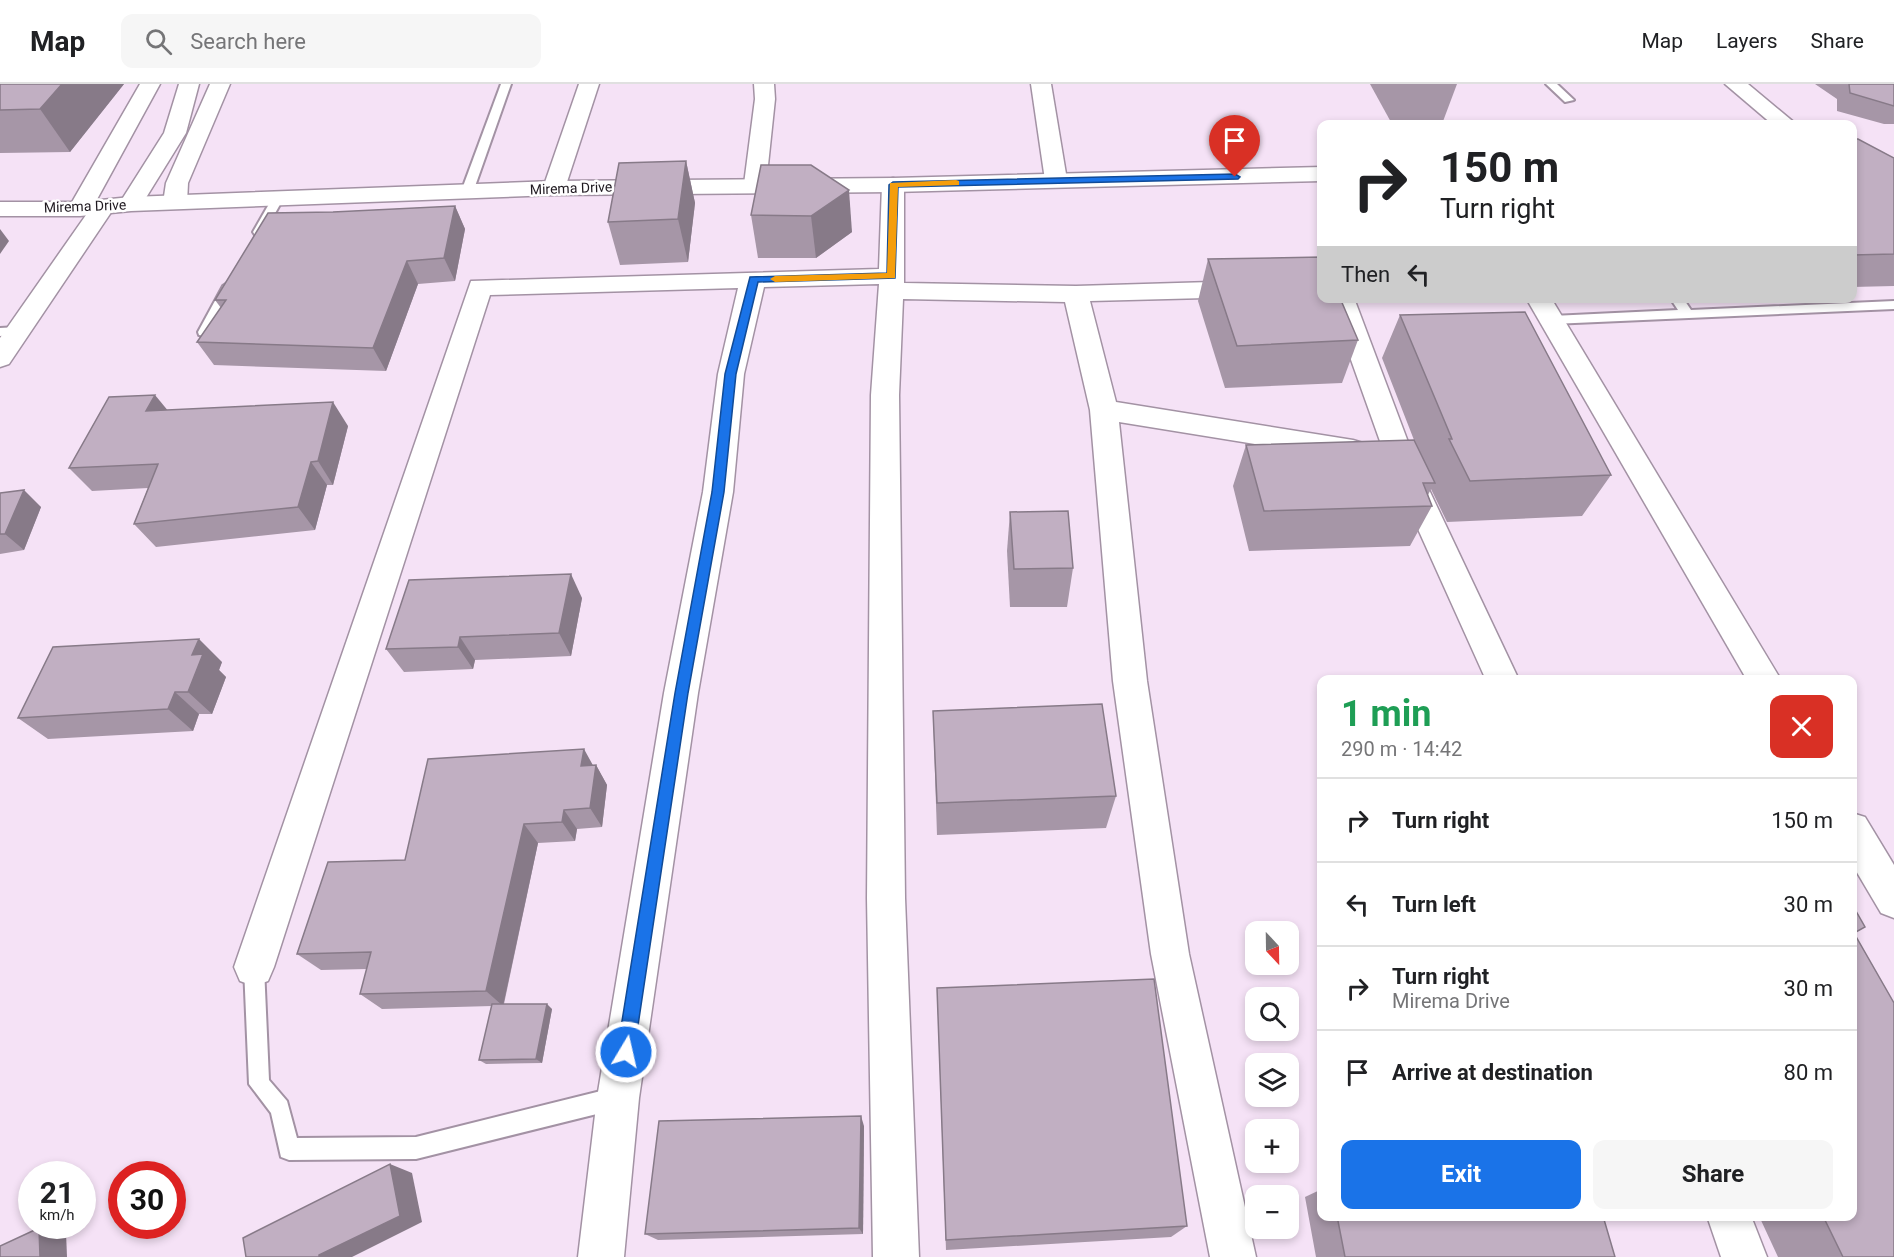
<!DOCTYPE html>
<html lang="en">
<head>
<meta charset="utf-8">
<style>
  :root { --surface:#fff; --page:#f6f6f6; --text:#202124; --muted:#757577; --line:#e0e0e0; --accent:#1a73e8 }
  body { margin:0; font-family:Roboto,sans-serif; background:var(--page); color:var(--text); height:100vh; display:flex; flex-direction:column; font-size:22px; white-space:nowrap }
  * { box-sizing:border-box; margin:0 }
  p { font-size:20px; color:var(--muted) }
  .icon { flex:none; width:33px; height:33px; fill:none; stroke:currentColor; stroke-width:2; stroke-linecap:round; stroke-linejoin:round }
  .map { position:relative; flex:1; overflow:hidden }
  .panel { position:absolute; left:1317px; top:591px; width:540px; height:546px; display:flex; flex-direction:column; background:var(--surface); border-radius:12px; box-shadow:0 3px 9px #0003 }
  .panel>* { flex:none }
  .top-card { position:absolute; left:1317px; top:36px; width:540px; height:183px; border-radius:12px; box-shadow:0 3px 9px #0003; background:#fff; color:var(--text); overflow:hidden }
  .needle { width:39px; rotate:158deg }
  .fabs { position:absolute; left:1245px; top:837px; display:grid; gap:12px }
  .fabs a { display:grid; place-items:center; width:54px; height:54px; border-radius:12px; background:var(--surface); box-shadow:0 3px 9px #0003; font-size:30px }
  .speed { position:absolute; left:18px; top:1077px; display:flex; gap:12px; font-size:30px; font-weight:700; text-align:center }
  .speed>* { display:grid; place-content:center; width:78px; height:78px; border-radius:50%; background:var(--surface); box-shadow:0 3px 9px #0003; line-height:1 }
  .speed small { font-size:15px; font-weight:400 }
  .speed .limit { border:9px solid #d22; background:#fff; color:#111 }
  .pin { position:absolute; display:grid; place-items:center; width:51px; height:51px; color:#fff; margin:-62px -26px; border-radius:50% 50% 50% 0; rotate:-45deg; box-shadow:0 0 6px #0007 }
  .pin .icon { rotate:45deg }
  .me { position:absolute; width:66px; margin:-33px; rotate:9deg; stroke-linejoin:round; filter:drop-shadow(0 0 4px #0008) }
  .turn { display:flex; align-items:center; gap:21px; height:126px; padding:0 24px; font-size:27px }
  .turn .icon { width:78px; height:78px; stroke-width:2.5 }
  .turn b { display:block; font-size:42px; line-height:51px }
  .then { display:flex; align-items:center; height:57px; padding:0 24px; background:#0003; gap:12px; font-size:22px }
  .round { display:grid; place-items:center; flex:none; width:63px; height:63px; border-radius:12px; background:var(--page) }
  .head { display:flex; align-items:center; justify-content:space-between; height:102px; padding:0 24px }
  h1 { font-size:36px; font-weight:700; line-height:45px; color:#1e9e55 }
  .primary-button { display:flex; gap:12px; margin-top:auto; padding:12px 24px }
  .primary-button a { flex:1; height:69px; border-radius:12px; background:var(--accent); color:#fff; font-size:24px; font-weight:700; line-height:69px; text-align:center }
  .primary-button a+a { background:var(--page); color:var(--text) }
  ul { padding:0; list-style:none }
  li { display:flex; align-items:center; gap:18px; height:84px; padding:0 24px; border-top:2px solid var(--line) }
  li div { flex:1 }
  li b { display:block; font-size:22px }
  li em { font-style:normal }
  header { display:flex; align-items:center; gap:36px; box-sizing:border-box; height:84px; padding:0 30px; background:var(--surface); border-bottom:2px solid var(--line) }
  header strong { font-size:28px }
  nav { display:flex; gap:33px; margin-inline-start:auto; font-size:21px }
  .search { width:420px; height:54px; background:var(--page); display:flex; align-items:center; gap:15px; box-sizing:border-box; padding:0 21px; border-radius:12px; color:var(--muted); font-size:22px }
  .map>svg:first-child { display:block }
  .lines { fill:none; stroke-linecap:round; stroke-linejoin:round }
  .service-casing { stroke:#a392a4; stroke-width:4 }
  .minor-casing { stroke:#a392a4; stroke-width:3 }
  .tertiary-casing { stroke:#a392a4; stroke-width:3 }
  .service { fill:#fff; fill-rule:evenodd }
  .minor { fill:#fff; fill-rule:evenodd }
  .tertiary { fill:#fff; fill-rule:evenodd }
  .wall { fill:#a696a7 }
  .shaded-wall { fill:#877a88 }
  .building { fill:#c1afc2; stroke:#877a88; stroke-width:1.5 }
  .route { fill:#1a73e8; stroke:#114b97; stroke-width:1.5 }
  .slow { fill:#f59e0b }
  .labels { text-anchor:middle; stroke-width:5; stroke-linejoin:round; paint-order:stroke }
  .far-street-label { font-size:14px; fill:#1e181f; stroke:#fff }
</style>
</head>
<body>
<header>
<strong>Map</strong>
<div class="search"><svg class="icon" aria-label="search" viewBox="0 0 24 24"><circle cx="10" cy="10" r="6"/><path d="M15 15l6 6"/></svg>Search here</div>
<nav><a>Map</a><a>Layers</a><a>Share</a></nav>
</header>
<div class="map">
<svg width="1894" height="1173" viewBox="0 0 1894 1173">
  <rect width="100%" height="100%" fill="#f5e2f6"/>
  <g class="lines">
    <g class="service-casing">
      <g id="service">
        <polygon points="501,0 511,0 473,108 463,110 461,108"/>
        <polygon points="1546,0 1557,0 1574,16 1565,18"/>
        <polygon points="273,113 283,115 263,151 255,151 253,148"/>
        <polygon points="229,198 235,202 210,248 204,252 199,251 198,248 223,202"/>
        <polygon points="1670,214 1683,214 1691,226 1894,217 1894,225 1552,240 1546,236 1552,232 1678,226"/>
        <polygon points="18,243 23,244 23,250 0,252 0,244"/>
        <polygon points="254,873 261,876 264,883 269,996 287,1017 297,1054 416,1053 617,1003 624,1007 628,1014 624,1021 617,1025 416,1075 289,1076 281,1073 271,1029 249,1000 244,883 247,876"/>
      </g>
    </g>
    <g class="minor-casing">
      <g id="minor">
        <polygon points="140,0 160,0 95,119 110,119 114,124 9,280 0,283 0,254 86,131 72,130 68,125"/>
        <polygon points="179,0 199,0 186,49 139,125 123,125 119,120 164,49"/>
        <polygon points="210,0 230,0 188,99 187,119 183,124 167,124 163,119 166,99"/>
        <polygon points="579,0 599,0 565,104 562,109 546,109 543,104"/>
        <polygon points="754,0 774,0 775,15 766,100 763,105 747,105 744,100 755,15"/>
        <polygon points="1031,0 1051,0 1067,96 1064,101 1048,101 1045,96"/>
        <polygon points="893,94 901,96 904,101 904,199 1076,202 1245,197 1254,199 1257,205 1254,211 1245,213 1090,217 1116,318 1353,356 1363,359 1367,366 1363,373 1353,376 1119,338 1147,597 1189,870 1256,1173 1210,1173 1151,870 1113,597 1090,326 1065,218 903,215 899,311 905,814 919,1173 873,1173 867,814 871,311 879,200 764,203 744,290 733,408 698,609 639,1014 624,1173 578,1173 597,1014 664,609 703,408 718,290 738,204 490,211 274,883 268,897 254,902 240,897 234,883 471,197 879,185 882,101 885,96"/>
        <polygon points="1329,214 1354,214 1414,374 1519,596 1486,596 1386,374"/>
        <polygon points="1526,214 1551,214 1781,596 1747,596"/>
        <polygon points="1852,729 1865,733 1894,781 1894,834 1881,829 1852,780"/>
        <polygon points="1707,1132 1751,1132 1767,1173 1721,1173"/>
      </g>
    </g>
    <g class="tertiary-casing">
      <g id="tertiary">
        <polygon points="1725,0 1748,0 1796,40 1772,40"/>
        <polygon points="1322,83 1322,97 893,108 554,111 131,127 80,132 0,132 0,118 80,118 131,113 554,97 893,94"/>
      </g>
    </g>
    <use href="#service" class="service"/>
    <use href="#minor" class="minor"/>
    <use href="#tertiary" class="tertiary"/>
  </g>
  <g class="wall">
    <polygon points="0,0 124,0 70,68 0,69"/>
    <polygon points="1370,0 1457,0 1442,40 1392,40"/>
    <polygon points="1815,0 1894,0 1894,40 1884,40 1837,27 1837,15"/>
    <polygon points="1852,55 1894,74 1894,202 1852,203"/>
    <polygon points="686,77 695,119 688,178 620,181 608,138"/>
    <polygon points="761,81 852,148 816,174 758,174 751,131"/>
    <polygon points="455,122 465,145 455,197 418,200 386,287 214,281 197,258 221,224 215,216 333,128"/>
    <polygon points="1208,175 1358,256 1342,299 1225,304 1198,217"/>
    <polygon points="1400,231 1611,391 1582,432 1447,438 1431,405 1428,411 1432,422 1410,462 1249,467 1233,402 1246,361 1414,356 1382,274"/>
    <polygon points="167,326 348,342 333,401 327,401 315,446 156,463 134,440 148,404 92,407 69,384"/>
    <polygon points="0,409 41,423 24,466 0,470"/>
    <polygon points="1010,428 1073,484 1067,523 1010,523 1007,467"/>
    <polygon points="582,514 571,572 475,576 473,585 404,588 386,565"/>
    <polygon points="222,578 219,586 226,593 212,630 199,630 193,647 48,655 18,634"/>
    <polygon points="933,627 1116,712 1106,744 937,751"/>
    <polygon points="593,681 596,681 607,701 602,743 577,745 575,757 538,759 504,920 552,925 542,979 486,980 479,976 492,922 382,925 360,910 367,885 321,886 297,870 405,776"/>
    <polygon points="1854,849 1894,1173 1778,1173 1759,1132 1852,1132"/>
    <polygon points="937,904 1187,1142 1171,1153 946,1166"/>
    <polygon points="864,1042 863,1150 658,1156 645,1150"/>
    <polygon points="1322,1105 1322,1132 1603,1132 1615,1173 1316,1173 1305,1113"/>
  </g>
  <g class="shaded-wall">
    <polygon points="62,0 124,0 70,68 40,25"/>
    <polygon points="686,77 695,119 688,178 678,135"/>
    <polygon points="849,106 852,148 816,174 811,132"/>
    <polygon points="455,122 465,145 455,197 444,174"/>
    <polygon points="0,145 9,157 0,170"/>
    <polygon points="407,177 418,200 386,287 373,264"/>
    <polygon points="155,311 174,334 146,327"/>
    <polygon points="333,318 348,342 333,401 318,377"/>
    <polygon points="311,378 327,401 315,446 298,423"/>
    <polygon points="24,406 41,423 24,466 5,450"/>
    <polygon points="571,490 582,514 571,572 559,549"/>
    <polygon points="460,553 475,576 473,585 458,563"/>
    <polygon points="199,555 222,578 219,586 226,593 212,630 188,608 192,571"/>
    <polygon points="175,608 199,630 193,647 168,625"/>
    <polygon points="584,665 595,685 596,681 607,701 602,743 590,724 581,682"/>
    <polygon points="564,726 577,745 575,757 562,738"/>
    <polygon points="524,740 538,759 503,922 486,907"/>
    <polygon points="547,920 552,925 542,979 536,975"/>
    <polygon points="861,1032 864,1042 863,1150 859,1144"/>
    <polygon points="390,1080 412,1089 422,1138 352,1173 319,1173 319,1171"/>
    <polygon points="39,1144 66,1148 67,1173 40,1173"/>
  </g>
  <g class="building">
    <polygon points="0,0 62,0 40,25 0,26"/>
    <polygon points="1849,0 1894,0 1894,22 1850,9"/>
    <polygon points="1852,55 1858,55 1894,74 1894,170 1852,171"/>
    <polygon points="686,77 678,135 608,138 619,79"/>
    <polygon points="761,81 811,81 849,106 811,132 751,131"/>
    <polygon points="455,122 444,174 407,177 373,264 197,258 226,216 215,216 268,129 333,128"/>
    <polygon points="1322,173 1322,214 1340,214 1358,256 1237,262 1208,175"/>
    <polygon points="1525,228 1611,391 1470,397 1449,355 1452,355 1400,231"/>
    <polygon points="155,311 146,327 333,318 318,377 311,378 298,423 134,440 158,380 69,384 109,313"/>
    <polygon points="1414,356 1435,399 1423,399 1432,422 1264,427 1246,361"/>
    <polygon points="24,406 5,450 0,450 0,409"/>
    <polygon points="1068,427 1073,484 1014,485 1010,428"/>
    <polygon points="571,490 559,549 460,553 458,563 386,565 409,496"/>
    <polygon points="199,555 192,571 203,570 188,608 175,608 168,625 18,634 53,563"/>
    <polygon points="1102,620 1116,712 937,719 933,627"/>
    <polygon points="584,665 581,682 596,681 590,724 564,726 562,738 524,740 486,907 360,910 371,868 297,870 328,778 405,776 428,675"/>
    <polygon points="1852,820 1865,843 1854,849 1894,919 1894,1173 1843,1173 1823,1132 1852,1132"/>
    <polygon points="1154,895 1187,1142 946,1156 937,904"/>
    <polygon points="492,920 547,920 536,975 479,976"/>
    <polygon points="861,1032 859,1144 645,1150 659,1037"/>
    <polygon points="390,1080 400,1132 319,1171 319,1173 246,1173 243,1154"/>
    <polygon points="1337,1132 1603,1132 1615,1173 1345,1173"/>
    <polygon points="39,1144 40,1173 0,1173 0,1162"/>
  </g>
  <polygon class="route" points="1235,90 1240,93 1238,95 898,103 895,194 758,198 736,290 724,408 688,609 634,968 632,974 626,977 619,974 617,968 675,609 712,408 725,290 750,193 887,189 889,101 893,98"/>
  <polygon class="slow" points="956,96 959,97 959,101 898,103 895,194 775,198 770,195 775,192 887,189 890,99"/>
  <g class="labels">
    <g class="far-street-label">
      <text transform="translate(571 104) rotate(-2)" y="5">Mirema Drive</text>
      <text transform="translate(85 122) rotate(-2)" y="5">Mirema Drive</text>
    </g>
  </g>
</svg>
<div class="fabs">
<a><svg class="needle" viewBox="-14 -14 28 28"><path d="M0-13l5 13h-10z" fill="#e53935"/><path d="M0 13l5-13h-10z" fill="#757577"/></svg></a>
<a><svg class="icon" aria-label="search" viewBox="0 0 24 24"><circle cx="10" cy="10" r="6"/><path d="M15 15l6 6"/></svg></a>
<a><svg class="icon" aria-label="layers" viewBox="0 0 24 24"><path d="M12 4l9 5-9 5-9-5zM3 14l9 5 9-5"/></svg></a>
<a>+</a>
<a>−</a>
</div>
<div class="speed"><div>21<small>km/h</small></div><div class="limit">30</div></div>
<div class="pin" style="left:1235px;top:93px;background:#d93025"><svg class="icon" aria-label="arrive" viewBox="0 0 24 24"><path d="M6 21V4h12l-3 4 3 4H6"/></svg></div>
<svg class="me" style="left:626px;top:968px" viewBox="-20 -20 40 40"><circle r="17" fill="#1a73e8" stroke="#fff" stroke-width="3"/><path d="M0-11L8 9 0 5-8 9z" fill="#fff"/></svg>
<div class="top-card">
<div class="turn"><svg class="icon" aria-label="right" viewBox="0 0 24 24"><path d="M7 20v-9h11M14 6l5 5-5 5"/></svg><div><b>150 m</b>Turn right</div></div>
<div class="then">Then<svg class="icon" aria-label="left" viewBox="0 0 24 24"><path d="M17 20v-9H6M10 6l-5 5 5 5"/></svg></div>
</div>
<section class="panel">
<div class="head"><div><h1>1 min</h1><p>290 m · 14:42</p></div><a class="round" style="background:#d93025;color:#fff"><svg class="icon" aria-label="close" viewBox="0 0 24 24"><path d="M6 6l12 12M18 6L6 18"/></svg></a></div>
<ul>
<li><svg class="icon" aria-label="right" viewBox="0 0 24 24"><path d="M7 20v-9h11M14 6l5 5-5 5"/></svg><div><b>Turn right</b></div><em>150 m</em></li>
<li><svg class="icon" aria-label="left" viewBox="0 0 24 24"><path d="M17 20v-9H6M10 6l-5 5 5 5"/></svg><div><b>Turn left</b></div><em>30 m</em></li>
<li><svg class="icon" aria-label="right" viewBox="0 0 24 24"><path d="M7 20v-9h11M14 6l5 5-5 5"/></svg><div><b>Turn right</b><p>Mirema Drive</p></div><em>30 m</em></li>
<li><svg class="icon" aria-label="arrive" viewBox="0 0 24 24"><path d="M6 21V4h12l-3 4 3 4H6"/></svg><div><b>Arrive at destination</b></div><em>80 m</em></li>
</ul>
<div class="primary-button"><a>Exit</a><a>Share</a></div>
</section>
</div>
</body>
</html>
